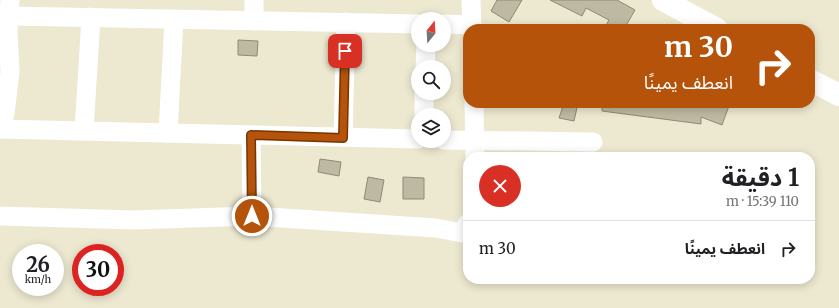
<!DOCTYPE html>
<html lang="ar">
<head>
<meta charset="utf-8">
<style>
  :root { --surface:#fff; --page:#f6f6f6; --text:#202124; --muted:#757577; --line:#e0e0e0 }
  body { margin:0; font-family:Merriweather,"Noto Sans Arabic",serif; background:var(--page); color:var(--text); direction:rtl; height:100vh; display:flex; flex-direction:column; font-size:15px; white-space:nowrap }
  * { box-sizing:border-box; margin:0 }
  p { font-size:13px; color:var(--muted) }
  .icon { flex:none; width:22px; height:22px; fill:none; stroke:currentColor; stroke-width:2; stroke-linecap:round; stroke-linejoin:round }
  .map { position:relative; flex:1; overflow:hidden; direction:ltr }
  .side { position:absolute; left:463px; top:152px; width:352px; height:132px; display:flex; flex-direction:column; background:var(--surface); border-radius:16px; box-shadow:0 2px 10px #0003; direction:rtl }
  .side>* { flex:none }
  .guide { position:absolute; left:463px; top:24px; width:352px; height:84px; border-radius:16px; box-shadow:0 2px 10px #0003; direction:rtl; background:#b45309; color:#fff; overflow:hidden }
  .needle { width:26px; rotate:18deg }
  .fabs { position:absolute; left:411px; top:12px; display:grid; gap:8px }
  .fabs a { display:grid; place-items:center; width:40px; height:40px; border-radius:50%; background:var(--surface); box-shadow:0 2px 10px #0003; font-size:20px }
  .speed { position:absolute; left:12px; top:244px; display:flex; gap:8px; font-size:20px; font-weight:700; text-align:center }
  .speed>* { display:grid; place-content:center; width:52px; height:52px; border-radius:50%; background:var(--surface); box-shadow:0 2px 10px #0003; line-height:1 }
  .speed small { font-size:10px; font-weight:400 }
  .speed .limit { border:6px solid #d22; background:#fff; color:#111 }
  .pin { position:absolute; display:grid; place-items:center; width:34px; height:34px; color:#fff; margin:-17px; border-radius:8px; box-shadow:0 2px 6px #0006 }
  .me { position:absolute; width:44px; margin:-22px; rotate:0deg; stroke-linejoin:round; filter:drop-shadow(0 0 3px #0008) }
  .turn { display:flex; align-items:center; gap:14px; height:84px; padding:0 16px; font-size:18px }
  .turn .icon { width:52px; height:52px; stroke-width:2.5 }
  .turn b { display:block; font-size:28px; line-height:34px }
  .round { display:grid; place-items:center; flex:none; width:42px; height:42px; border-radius:21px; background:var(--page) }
  .overview { display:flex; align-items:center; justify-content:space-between; height:68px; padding:0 16px }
  h1 { font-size:24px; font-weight:700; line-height:30px }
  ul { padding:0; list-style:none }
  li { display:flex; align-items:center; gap:12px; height:56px; padding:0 16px; border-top:1px solid var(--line) }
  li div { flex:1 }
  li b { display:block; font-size:15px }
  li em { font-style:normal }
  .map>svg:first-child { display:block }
  .building { fill:#beb9a2; stroke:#8f8a74 }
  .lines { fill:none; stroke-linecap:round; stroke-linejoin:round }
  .minor { stroke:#fff; stroke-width:19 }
  .tertiary { stroke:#fff; stroke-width:22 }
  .route-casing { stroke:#753606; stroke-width:10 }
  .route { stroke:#b45309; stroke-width:7 }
</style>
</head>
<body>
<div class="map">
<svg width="839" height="308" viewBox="0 0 839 308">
  <rect width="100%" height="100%" fill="#ede8d0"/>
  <g class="building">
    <polygon points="497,0 522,0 509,22 491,11"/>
    <polygon points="550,0 617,0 635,10 624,29 604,29 609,20 586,8 582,16"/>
    <polygon points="238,40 258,41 257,56 238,55"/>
    <polygon points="564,103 578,103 574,121 559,118"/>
    <polygon points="602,103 730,103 722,125 701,117 701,124 602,111"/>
    <polygon points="320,159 341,162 339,176 318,172"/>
    <polygon points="368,177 384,180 380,202 364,199"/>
    <polygon points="403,177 424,178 424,199 403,199"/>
  </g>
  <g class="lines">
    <g class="minor">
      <polyline points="471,0 472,29"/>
      <polyline points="9,16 418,24"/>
      <polyline points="254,21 254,0"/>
      <polyline points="444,24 472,25"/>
      <polyline points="425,67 426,45"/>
      <polyline points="474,103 475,157"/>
      <polyline points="424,115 424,93"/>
      <polyline points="0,124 5,114 10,72 8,31 10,0"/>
      <polyline points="0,129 418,139"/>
      <polyline points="84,131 91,17"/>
      <polyline points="168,133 174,19"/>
      <polyline points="251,135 252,216"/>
      <polyline points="343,137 346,22"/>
      <polyline points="444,140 593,142"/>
      <polyline points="0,216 133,220 252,216 436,228 462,233 468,223"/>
    </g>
    <g class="tertiary">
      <polyline points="663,0 717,29"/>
      <polyline points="810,80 839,95"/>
    </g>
  </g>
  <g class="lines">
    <g class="route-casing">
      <polyline id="route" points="252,216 251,135 343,138 345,51"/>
    </g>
    <use href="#route" class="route"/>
  </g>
</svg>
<div class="fabs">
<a><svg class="needle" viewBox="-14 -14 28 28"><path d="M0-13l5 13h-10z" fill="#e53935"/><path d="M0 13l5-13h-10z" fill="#757577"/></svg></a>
<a><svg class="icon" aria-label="search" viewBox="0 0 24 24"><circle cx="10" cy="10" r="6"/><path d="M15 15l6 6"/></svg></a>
<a><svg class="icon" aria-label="layers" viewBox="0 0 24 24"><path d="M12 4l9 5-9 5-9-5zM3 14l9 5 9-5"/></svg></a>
</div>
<div class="speed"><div>26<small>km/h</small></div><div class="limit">30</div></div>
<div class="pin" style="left:345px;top:51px;background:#d93025"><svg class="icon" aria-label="arrive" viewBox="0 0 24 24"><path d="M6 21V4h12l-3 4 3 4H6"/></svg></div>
<svg class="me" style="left:252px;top:216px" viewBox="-20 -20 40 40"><circle r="17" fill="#b45309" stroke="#fff" stroke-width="3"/><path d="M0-11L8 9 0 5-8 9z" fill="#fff"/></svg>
<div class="guide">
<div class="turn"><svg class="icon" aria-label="right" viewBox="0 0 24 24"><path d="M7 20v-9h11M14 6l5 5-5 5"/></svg><div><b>30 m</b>انعطف يمينًا</div></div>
</div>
<section class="side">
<div class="overview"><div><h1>1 دقيقة</h1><p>110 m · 15:39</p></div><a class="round" style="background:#d93025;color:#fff"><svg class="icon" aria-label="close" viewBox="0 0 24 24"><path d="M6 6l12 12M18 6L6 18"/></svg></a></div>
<ul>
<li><svg class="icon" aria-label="right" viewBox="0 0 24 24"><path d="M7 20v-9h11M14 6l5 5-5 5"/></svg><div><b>انعطف يمينًا</b></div><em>30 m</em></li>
</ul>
</section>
</div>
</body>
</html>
